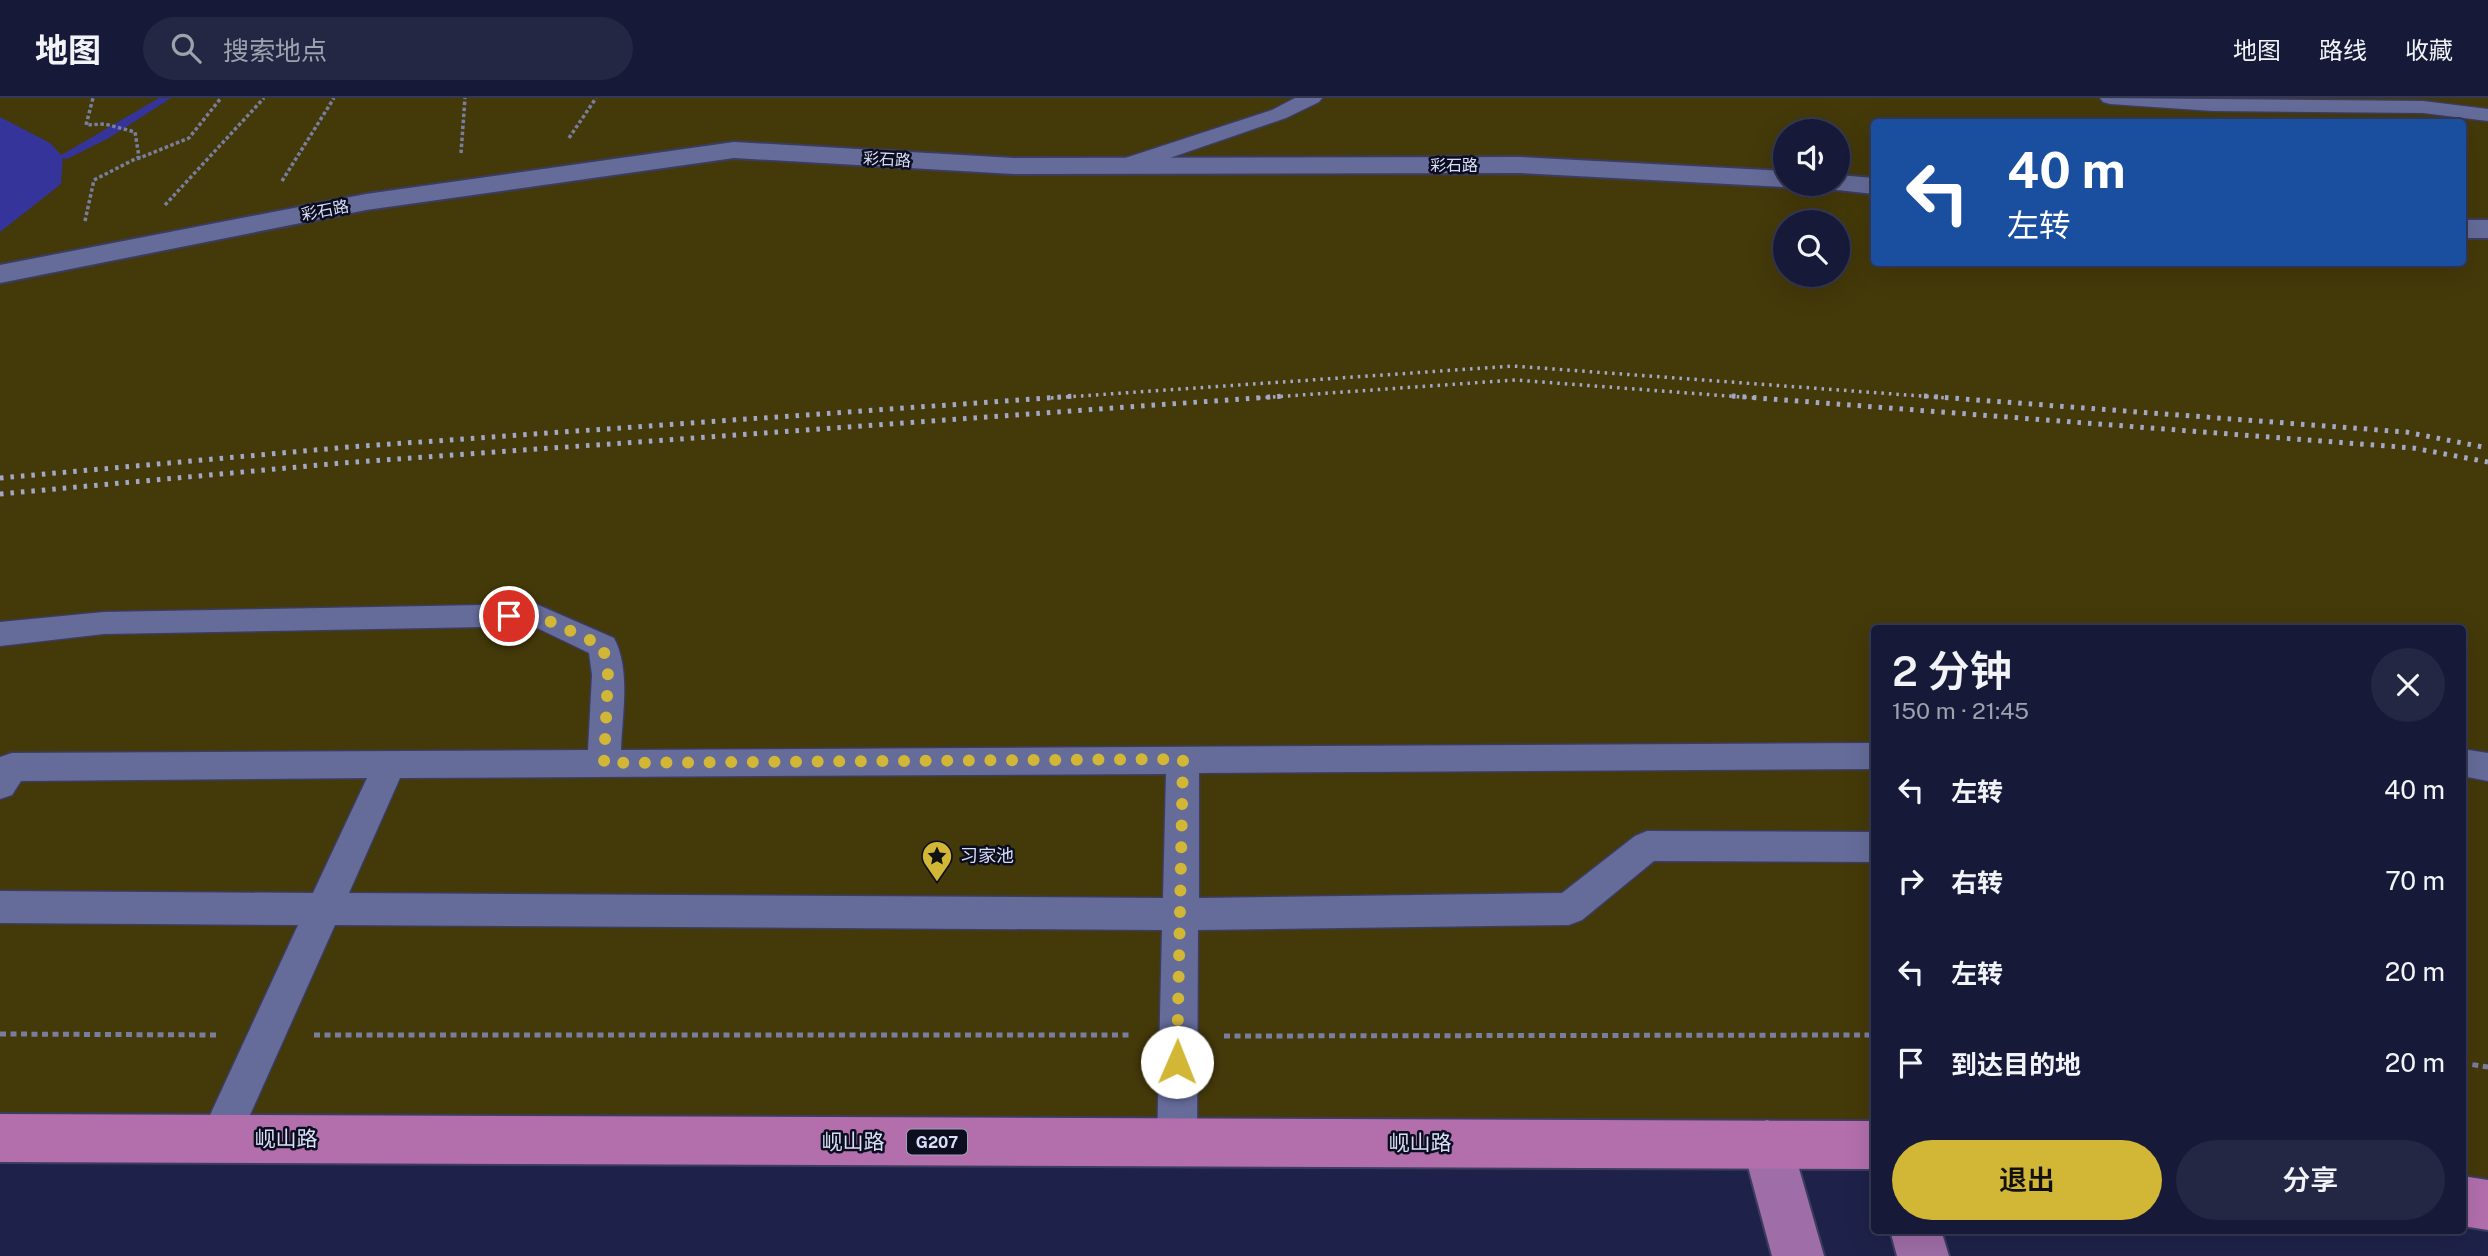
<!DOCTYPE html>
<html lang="zh">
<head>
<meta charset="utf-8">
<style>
  :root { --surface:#161a38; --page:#232743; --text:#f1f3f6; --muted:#9ea1ae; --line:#353853; --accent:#d2b635 }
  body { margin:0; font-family:"Public Sans","Noto Sans SC",sans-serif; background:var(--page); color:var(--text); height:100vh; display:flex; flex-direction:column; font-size:26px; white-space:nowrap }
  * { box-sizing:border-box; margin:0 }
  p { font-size:23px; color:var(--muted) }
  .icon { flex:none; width:38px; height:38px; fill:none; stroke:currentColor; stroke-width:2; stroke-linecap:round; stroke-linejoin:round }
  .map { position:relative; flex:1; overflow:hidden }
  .details { position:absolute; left:1871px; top:527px; width:595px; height:609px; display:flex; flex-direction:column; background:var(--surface); border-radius:7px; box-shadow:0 7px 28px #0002,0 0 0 2px var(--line) }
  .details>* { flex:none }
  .guide { position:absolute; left:1871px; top:21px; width:595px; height:147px; border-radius:7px; box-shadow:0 7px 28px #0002,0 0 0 2px var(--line); background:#1a4fa0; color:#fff; overflow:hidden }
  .tools { position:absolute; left:1773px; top:21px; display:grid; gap:14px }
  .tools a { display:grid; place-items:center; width:77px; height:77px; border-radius:50%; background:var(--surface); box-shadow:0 7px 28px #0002,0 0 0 2px var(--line); font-size:35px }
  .pin { position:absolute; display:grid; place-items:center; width:60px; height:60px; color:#fff; margin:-30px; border:4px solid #fff; border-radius:50%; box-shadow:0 2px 7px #0007 }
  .me { position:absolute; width:77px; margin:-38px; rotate:1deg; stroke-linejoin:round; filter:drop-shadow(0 0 5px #0008) }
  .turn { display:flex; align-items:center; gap:24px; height:147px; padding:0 21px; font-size:32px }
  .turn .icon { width:91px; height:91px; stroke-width:2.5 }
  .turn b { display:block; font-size:49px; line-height:60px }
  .round { display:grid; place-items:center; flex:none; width:74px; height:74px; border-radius:37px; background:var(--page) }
  .summary { display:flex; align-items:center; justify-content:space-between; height:119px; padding:0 21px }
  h1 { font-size:42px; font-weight:600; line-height:52px }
  .primary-button { display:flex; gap:14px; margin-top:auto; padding:14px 21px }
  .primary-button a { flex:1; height:80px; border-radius:42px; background:var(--accent); color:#111; font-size:28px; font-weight:600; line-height:80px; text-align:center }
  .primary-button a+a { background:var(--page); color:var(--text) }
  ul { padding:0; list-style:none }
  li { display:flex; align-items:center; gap:21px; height:91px; padding:0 21px }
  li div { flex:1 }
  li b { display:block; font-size:26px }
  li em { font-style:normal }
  header { display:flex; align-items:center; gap:42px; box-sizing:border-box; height:98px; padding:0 35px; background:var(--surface); border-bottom:2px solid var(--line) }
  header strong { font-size:33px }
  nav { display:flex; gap:38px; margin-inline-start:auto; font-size:24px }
  .search { width:490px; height:63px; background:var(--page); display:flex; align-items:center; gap:18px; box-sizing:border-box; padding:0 24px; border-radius:38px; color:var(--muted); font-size:26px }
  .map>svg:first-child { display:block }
  .green { fill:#443909; fill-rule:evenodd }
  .water { fill:#35349b }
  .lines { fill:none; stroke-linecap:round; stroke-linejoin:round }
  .stream { fill:#35349b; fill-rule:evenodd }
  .service-casing { stroke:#3c3c5f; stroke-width:3 }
  .tertiary-casing { stroke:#3c3c5f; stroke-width:4 }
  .primary-casing { stroke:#3c3c5f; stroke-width:4 }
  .trunk-casing { stroke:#3c3c5f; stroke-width:4 }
  .path-far1 { stroke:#797e9f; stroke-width:3.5; stroke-dasharray:3.5 2.5; stroke-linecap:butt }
  .path { stroke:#797e9f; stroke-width:5; stroke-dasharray:6 4.5; stroke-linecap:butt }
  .service { fill:#656c9a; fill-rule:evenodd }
  .tertiary { fill:#656c9a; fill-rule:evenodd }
  .primary { fill:#9f6ea8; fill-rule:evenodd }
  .trunk { fill:#b26fac; fill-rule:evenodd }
  .rail-far1 { stroke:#a3a8c6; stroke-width:3.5; stroke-dasharray:2.5 5; stroke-linecap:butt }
  .rail { stroke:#a3a8c6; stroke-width:5; stroke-dasharray:3.5 7; stroke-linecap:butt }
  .route { stroke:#d2b635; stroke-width:12; stroke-dasharray:0 21.6 }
  .labels { text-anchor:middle; stroke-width:5; stroke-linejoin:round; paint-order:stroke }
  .far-street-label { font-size:16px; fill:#d9dff9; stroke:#0c0e1f }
  .shield { fill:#0c0e1f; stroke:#9ca0b8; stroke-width:2 }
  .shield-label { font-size:16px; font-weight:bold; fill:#d9dff9 }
  .poi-label { font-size:18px; fill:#d9dff9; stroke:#0c0e1f; text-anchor:start }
  .near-street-label { font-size:21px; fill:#d9dff9; stroke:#0c0e1f }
</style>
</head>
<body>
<header>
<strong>地图</strong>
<div class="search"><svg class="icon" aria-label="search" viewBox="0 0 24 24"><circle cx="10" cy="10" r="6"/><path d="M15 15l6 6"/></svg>搜索地点</div>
<nav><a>地图</a><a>路线</a><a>收藏</a></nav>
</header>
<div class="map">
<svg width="2488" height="1158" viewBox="0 0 2488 1158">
  <rect width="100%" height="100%" fill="#1e224a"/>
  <path class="green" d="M0 0H2488V1107L2462 1103V530H1874V1047L0 1040ZM1874 24H2462V164H1874ZM1785 33H1838V86H1785ZM1785 124H1838V177H1785Z"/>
  <polygon class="water" points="0,19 50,45 63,59 61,86 0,134"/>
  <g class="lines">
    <polygon class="stream" points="159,0 171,0 109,40 67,61 58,59"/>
    <g class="service-casing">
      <g id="service">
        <polygon points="1295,0 1322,0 1319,4 1286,20 1132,73 1116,73 1113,68 1116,63 1272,12"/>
        <polygon points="2100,0 2423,3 2488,11 2488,23 2423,15 2213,13 2110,6 2103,4"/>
        <path d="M536 506 614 540C631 572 622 617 621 652L1874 645V671L1199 675V800L1562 795 1635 738 1647 733 1874 734V764L1654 763 1582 822 1569 827 1198 832 1197 1045 1191 1059 1177 1065 1163 1059 1157 1045 1162 832 335 827 233 1055 219 1061 205 1055 199 1041 298 827 0 825V793L313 795 367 680 21 683 12 697 0 701V659L12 655 588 652 592 577 589 555 533 528 104 536 0 548V524L104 514ZM1166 676 1163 800 349 795 400 680Z"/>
        <polygon points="2462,651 2488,655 2488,683 2462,678"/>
      </g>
    </g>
    <g class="tertiary-casing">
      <g id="tertiary">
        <polygon points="734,44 1014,60 1520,59 1785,73 1785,86 1795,86 1785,89 1520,75 1014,76 734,60 366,112 0,185 0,167 366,96"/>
        <polygon points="1838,77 1874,80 1874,96 1828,91 1825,86 1838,86"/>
        <rect x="2462" y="122" width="26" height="18"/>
      </g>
    </g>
    <g class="primary-casing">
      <g id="primary">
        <polygon points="1767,1022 1784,1029 1792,1046 1824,1158 1772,1158 1742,1046 1750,1029"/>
        <polygon points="1890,1132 1941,1132 1949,1158 1897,1158"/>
      </g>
    </g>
    <g class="trunk-casing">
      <g id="trunk">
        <polygon points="0,1016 1874,1023 1874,1071 0,1064"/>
        <polygon points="2462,1078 2488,1082 2488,1132 2462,1128"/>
      </g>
    </g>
    <g class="path-far1">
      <polyline points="569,40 596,0"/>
      <polyline points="461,55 465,0"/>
      <polyline points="137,61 189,40 221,0"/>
      <polyline points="282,83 334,0"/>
      <polyline points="165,107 264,0"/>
      <polyline points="85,123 94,82 139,59 135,34 105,26 86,27 93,0"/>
    </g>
    <g class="path">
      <polyline points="0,936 218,937"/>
      <polyline points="314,937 1131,937"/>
      <polyline points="1224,938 1874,937"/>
      <polyline points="2462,965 2488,969"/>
    </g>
    <use href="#service" class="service"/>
    <use href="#tertiary" class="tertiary"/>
    <use href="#primary" class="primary"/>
    <use href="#trunk" class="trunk"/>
    <g class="rail-far1">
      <polyline points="1051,300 1513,268 1948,300"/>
      <polyline points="1258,300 1515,282 1755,300"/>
    </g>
    <g class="rail">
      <polyline points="1732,298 2413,350 2488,364"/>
      <polyline points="1924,298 2406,334 2488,350"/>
      <polyline points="0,380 349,349 1076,298"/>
      <polyline points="0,396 342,365 1283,298"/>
    </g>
  </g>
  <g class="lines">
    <polyline class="route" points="509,518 536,517 603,548 608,577 604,665 1183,661 1177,964"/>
  </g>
  <defs>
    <g id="sight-pin" transform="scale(1.575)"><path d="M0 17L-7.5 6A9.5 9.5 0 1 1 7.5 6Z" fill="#d2b635" stroke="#0c0e1f"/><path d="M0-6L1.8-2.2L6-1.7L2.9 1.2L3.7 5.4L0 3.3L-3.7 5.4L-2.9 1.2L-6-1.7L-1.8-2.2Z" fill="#111"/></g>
  </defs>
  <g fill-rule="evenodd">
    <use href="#sight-pin" x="937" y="758"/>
  </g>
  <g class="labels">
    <g class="far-street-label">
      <text transform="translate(887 61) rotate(3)" y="6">彩石路</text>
      <text x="1454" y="73">彩石路</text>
      <text transform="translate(325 112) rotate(-11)" y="6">彩石路</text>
    </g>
    <rect class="shield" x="907" y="1031.5" width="60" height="25" rx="5"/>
    <g class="shield-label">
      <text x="937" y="1050">G207</text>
    </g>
    <g class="poi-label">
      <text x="960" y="764">习家池</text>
    </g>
    <g class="near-street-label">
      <text x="286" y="1048">岘山路</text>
      <text x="853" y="1051">岘山路</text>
      <text x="1420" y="1052">岘山路</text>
    </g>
  </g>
</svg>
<div class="tools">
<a><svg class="icon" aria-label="sound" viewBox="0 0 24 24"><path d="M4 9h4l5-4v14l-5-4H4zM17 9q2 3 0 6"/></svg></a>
<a><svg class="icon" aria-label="search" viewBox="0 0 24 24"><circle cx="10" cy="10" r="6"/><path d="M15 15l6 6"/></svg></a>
</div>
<div class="pin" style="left:509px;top:518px;background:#d93025"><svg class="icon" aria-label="arrive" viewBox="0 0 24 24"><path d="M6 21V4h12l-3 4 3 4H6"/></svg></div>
<svg class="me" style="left:1177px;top:964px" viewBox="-20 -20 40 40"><circle r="19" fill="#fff"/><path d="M0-13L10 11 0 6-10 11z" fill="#d2b635"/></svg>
<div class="guide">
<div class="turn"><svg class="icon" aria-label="left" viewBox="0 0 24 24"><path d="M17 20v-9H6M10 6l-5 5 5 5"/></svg><div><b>40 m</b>左转</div></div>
</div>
<section class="details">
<div class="summary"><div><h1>2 分钟</h1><p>150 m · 21:45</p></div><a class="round"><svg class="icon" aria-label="close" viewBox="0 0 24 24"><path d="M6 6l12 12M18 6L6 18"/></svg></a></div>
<ul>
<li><svg class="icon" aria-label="left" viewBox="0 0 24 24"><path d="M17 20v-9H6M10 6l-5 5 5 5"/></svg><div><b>左转</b></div><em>40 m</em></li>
<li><svg class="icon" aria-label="right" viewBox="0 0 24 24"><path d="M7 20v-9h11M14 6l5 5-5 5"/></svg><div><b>右转</b></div><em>70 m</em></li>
<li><svg class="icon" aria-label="left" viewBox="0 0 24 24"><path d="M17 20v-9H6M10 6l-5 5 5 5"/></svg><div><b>左转</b></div><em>20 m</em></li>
<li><svg class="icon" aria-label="arrive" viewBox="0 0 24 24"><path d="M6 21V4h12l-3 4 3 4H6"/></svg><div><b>到达目的地</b></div><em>20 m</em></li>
</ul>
<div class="primary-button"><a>退出</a><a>分享</a></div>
</section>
</div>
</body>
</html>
